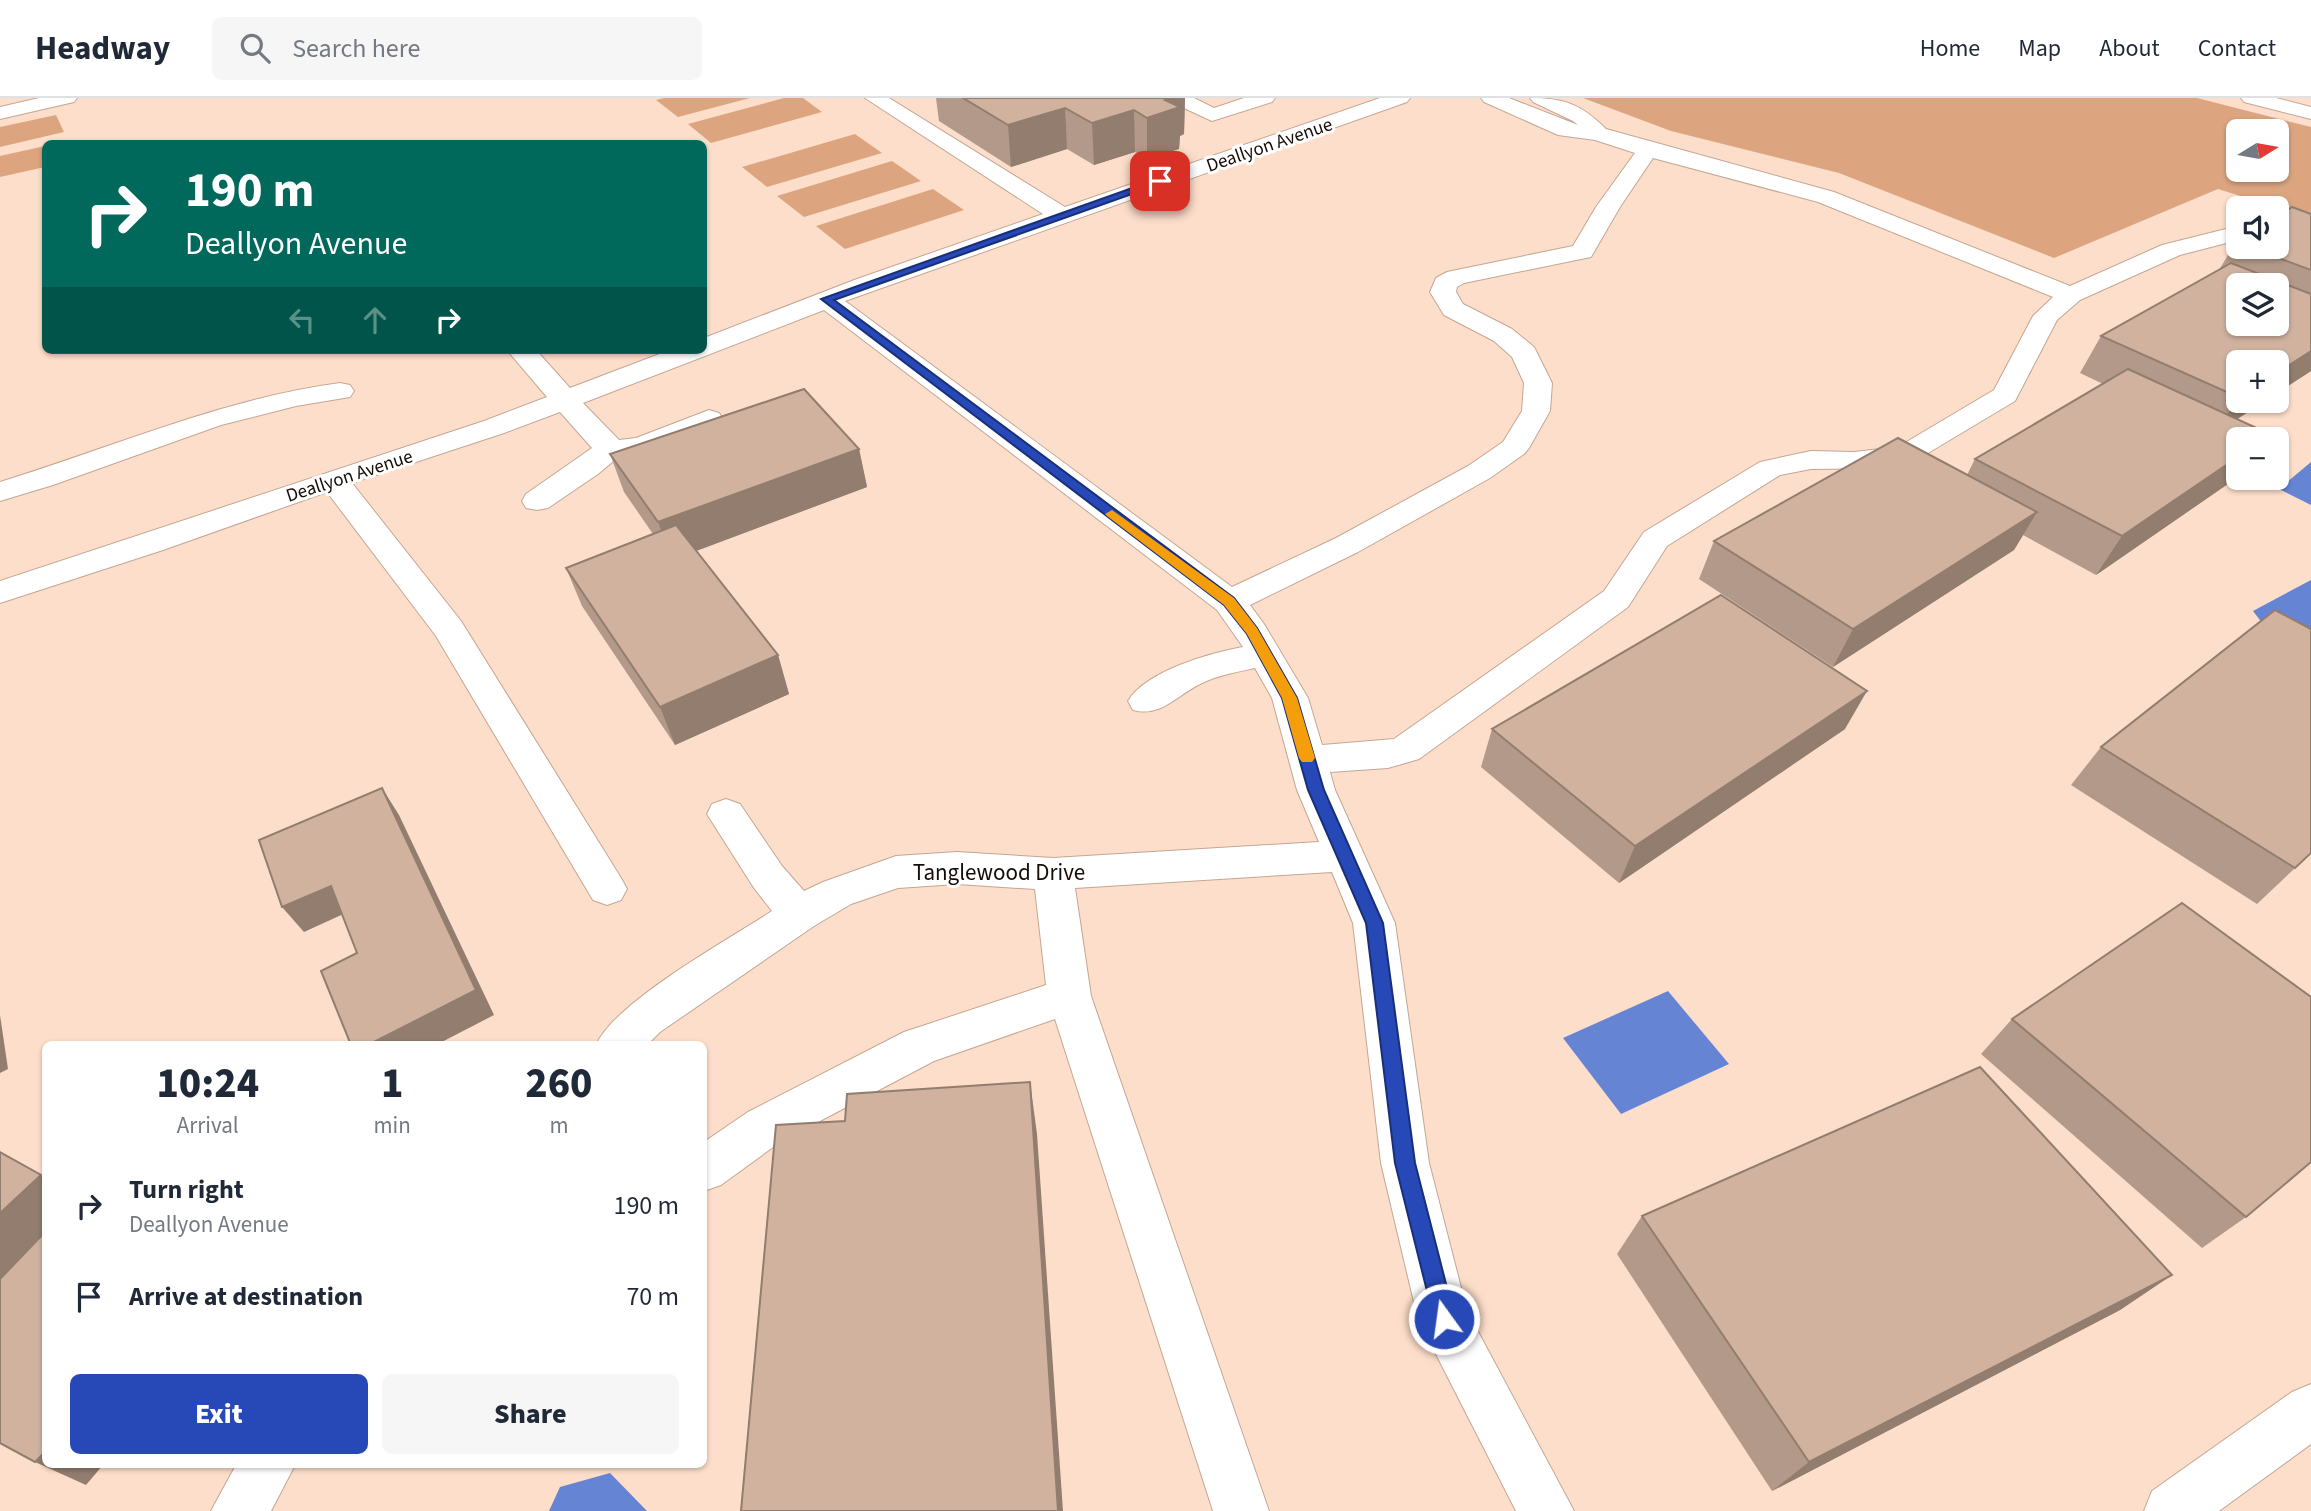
<!DOCTYPE html>
<html lang="en">
<head>
<meta charset="utf-8">
<style>
  :root { --surface:#fff; --page:#f6f6f7; --text:#1f2937; --muted:#747a83; --line:#e0e1e3; --accent:#2749b8 }
  body { margin:0; font-family:"Source Sans 3",sans-serif; background:var(--page); color:var(--text); height:100vh; display:flex; flex-direction:column; font-size:26px; white-space:nowrap }
  * { box-sizing:border-box; margin:0 }
  p { font-size:23px; color:var(--muted) }
  .icon { flex:none; width:38px; height:38px; fill:none; stroke:currentColor; stroke-width:2; stroke-linecap:round; stroke-linejoin:round }
  .map { position:relative; flex:1; overflow:hidden }
  .details { position:absolute; left:42px; top:943px; width:665px; height:427px; display:flex; flex-direction:column; background:var(--surface); border-radius:10px; box-shadow:0 2px 5px #0004 }
  .details>* { flex:none }
  .guide { position:absolute; left:42px; top:42px; width:665px; height:214px; border-radius:10px; box-shadow:0 2px 5px #0004; background:#00695c; color:#fff; overflow:hidden }
  .needle { width:46px; rotate:79deg }
  .buttons { position:absolute; left:2226px; top:21px; display:grid; gap:14px }
  .buttons a { display:grid; place-items:center; width:63px; height:63px; border-radius:10px; background:var(--surface); box-shadow:0 2px 5px #0004; font-size:35px }
  .pin { position:absolute; display:grid; place-items:center; width:60px; height:60px; color:#fff; margin:-30px; border-radius:14px; box-shadow:0 4px 10px #0006 }
  .me { position:absolute; width:77px; margin:-38px; rotate:346deg; stroke-linejoin:round; filter:drop-shadow(0 0 5px #0008) }
  .turn { display:flex; align-items:center; gap:24px; height:147px; padding:0 28px; font-size:32px }
  .turn .icon { width:91px; height:91px; stroke-width:2.5 }
  .turn b { display:block; font-size:49px; line-height:60px }
  .lanes { display:flex; align-items:center; height:66px; padding:0 28px; background:#0003; justify-content:center; gap:35px; direction:ltr }
  .lanes .off { opacity:.35 }
  .eta { display:flex; justify-content:space-evenly; align-items:center; height:119px; text-align:center }
  .eta b { font-size:42px; font-weight:800; line-height:49px }
  .primary-button { display:flex; gap:14px; margin-top:auto; padding:14px 28px }
  .primary-button a { flex:1; height:80px; border-radius:10px; background:var(--accent); color:#fff; font-size:28px; font-weight:800; line-height:80px; text-align:center }
  .primary-button a+a { background:var(--page); color:var(--text) }
  ul { padding:0; list-style:none }
  li { display:flex; align-items:center; gap:21px; height:91px; padding:0 28px }
  li div { flex:1 }
  li b { display:block; font-size:26px }
  li em { font-style:normal }
  header { display:flex; align-items:center; gap:42px; box-sizing:border-box; height:98px; padding:0 35px; background:var(--surface); border-bottom:2px solid var(--line) }
  header strong { font-size:33px }
  nav { display:flex; gap:38px; margin-inline-start:auto; font-size:24px }
  .search { width:490px; height:63px; background:var(--page); display:flex; align-items:center; gap:18px; box-sizing:border-box; padding:0 24px; border-radius:10px; color:var(--muted); font-size:26px }
  .map>svg:first-child { display:block }
  .green { fill:#dca580; fill-rule:evenodd }
  .water { fill:#6585d4 }
  .lines { fill:none; stroke-linecap:round; stroke-linejoin:round }
  .minor-casing { stroke:#c3a693; stroke-width:2 }
  .minor { fill:#fff; fill-rule:evenodd }
  .wall { fill:#b39989 }
  .shaded-wall { fill:#927d6f }
  .building { fill:#d0b29f; stroke:#927d6f; stroke-width:2; fill-rule:evenodd }
  .route { fill:#2749b8; stroke:#192f78; stroke-width:2 }
  .slow { fill:#f59e0b }
  .labels { text-anchor:middle; stroke-width:6; stroke-linejoin:round; paint-order:stroke }
  .far-street-label { font-size:19px; fill:#160d06; stroke:#fff }
  .street-label { font-size:23px; fill:#160d06; stroke:#fff }
</style>
</head>
<body>
<header>
<strong>Headway</strong>
<div class="search"><svg class="icon" aria-label="search" viewBox="0 0 24 24"><circle cx="10" cy="10" r="6"/><path d="M15 15l6 6"/></svg>Search here</div>
<nav><a>Home</a><a>Map</a><a>About</a><a>Contact</a></nav>
</header>
<div class="map">
<svg width="2311" height="1413" viewBox="0 0 2311 1413">
  <rect width="100%" height="100%" fill="#fddeca"/>
  <g class="green">
    <polygon points="664,0 750,0 678,19 656,2"/>
    <polygon points="784,0 803,0 822,14 711,45 688,26"/>
    <path d="M1583 0H2197L2311 29V120L2218 91 2054 160 1839 75 1671 33ZM2238 33H2277V72H2238Z"/>
    <polygon points="56,17 64,34 0,49 0,29"/>
    <polygon points="855,36 882,55 767,89 742,69"/>
    <polygon points="45,48 45,69 0,79 0,58"/>
    <polygon points="892,63 921,83 804,119 777,98"/>
    <polygon points="933,91 964,112 845,151 816,128"/>
  </g>
  <g class="water">
    <polygon points="2311,364 2311,407 2279,391"/>
    <polygon points="2311,482 2311,546 2275,542 2253,513"/>
    <polygon points="1668,893 1729,966 1621,1016 1563,940"/>
    <polygon points="610,1375 647,1413 549,1413 560,1389"/>
  </g>
  <g class="lines">
    <g class="minor-casing">
      <g id="minor">
        <polygon points="39,0 77,0 74,4 0,21 0,9"/>
        <path d="M865 0H889L1065 109 1380 0H1410L1407 4 845 203 1232 489 1336 440 1468 368 1503 344 1522 313 1524 285 1512 259 1494 243 1444 217 1430 194 1436 180 1447 174 1573 148 1596 109 1635 55 1595 42 1558 37 1484 4 1481 0H1509L1578 27 1573 23 1533 4 1530 0C1564 0 1581 6 1606 31L1834 94 2070 188 2162 147 2238 128V142L2180 157 2080 202 2057 222 2015 303 1918 361 1886 370 1811 371 1780 377 1667 448 1628 509 1419 661 1388 670 1330 674 1335 692 1395 825 1429 1065 1467 1213 1574 1413H1516L1418 1221 1381 1065 1353 825 1332 774 1075 790 1091 898 1269 1413H1213L1055 921 934 963 780 1044 721 1087 704 1093V1044L748 1014 904 934 1046 887 1035 791 957 786 898 790 851 806 814 828 660 934 647 947H596C616 903 728 842 772 813L754 790 707 716 712 706 726 701 740 706 782 768 804 793 823 784 896 758 957 754 1053 760 1319 744 1297 692 1272 600 1255 570C1237 574 1219 577 1202 585 1178 596 1161 620 1133 612L1128 603C1146 573 1210 555 1243 549L1217 512 824 212 583 305 619 342 636 340 709 312 719 315 723 321 719 327 657 353 617 360 598 376 548 410 537 412 526 410 522 403 526 396 592 350 560 314 504 335 352 385 461 523 621 780 627 791 621 802 607 807 593 802 436 538 327 394 163 452 0 505V483L484 323 547 299 507 252H536L570 290 670 252H704V240L857 181 1043 116ZM1653 60 1818 104 2053 199 2033 218 1994 292 1898 349 1854 354 1811 353 1760 364 1644 434 1604 493 1394 641 1322 647 1308 600 1264 526 1250 507 1358 454 1490 380 1524 356 1529 350 1550 313 1552 285 1534 249 1512 231 1463 206 1456 194 1457 189 1464 185 1591 159 1620 109Z"/>
        <polygon points="1168,0 1194,0 1214,10 1244,0 1275,0 1272,4 1212,23 1171,4"/>
        <polygon points="2241,0 2276,0 2311,9 2311,21 2244,4"/>
        <path d="M340 285 350 287 354 293 350 299 296 308 221 327 53 387 0 403V384C114 349 221 301 340 285Z"/>
        <polygon points="2311,1286 2311,1346 2219,1413 2144,1413 2152,1393 2292,1294"/>
        <polygon points="236,1367 295,1367 271,1413 211,1413"/>
      </g>
    </g>
    <use href="#minor" class="minor"/>
  </g>
  <g class="wall">
    <polygon points="936,0 1185,0 1184,36 1180,38 1179,51 1147,61 1135,54 1094,67 1067,51 1011,69 939,23"/>
    <polygon points="2311,116 2311,273 2277,295 2277,264 2238,264 2238,379 2096,477 2023,437 2014,452 1833,569 1699,481 1714,443 1967,377 1975,361 2103,286 2080,275 2101,238 2219,172 2236,144 2238,143 2238,149 2277,149"/>
    <polygon points="859,351 867,389 696,453 778,557 789,596 675,647 582,508 566,470 653,436 624,394 610,356"/>
    <polygon points="1492,631 1845,631 1619,785 1481,669"/>
    <polygon points="2101,649 2311,755 2257,806 2071,687"/>
    <polygon points="2012,921 2246,1119 2202,1150 1981,956"/>
    <polygon points="1642,1118 2172,1177 2120,1212 1772,1393 1617,1156"/>
  </g>
  <g class="shaded-wall">
    <polygon points="1157,0 1185,0 1184,36 1180,38 1179,51 1147,61 1147,20"/>
    <polygon points="1065,10 1067,51 1011,69 1008,27"/>
    <polygon points="1134,12 1135,54 1094,67 1092,25"/>
    <polygon points="2311,253 2311,273 2277,295 2277,275"/>
    <polygon points="2238,301 2238,303 2265,303 2213,337"/>
    <polygon points="859,351 867,389 672,462 658,424"/>
    <polygon points="2238,359 2238,379 2096,477 2122,438"/>
    <polygon points="2037,414 2014,452 1833,569 1853,531"/>
    <polygon points="778,557 789,596 675,647 660,609"/>
    <polygon points="1867,593 1845,631 1619,785 1635,748"/>
    <polygon points="382,690 399,717 494,917 436,947 368,947"/>
    <polygon points="331,788 350,813 304,834 282,809"/>
    <polygon points="0,917 8,971 0,975"/>
    <polygon points="1030,984 1037,1036 1063,1413 1058,1413"/>
    <polygon points="41,1077 46,1080 46,1147 0,1191 0,1115"/>
    <polygon points="2172,1177 2120,1212 1772,1393 1809,1364"/>
    <polygon points="46,1353 46,1367 103,1367 86,1387 35,1364"/>
  </g>
  <g class="building">
    <polygon points="963,0 1170,0 1165,2 1180,9 1147,20 1134,12 1092,25 1065,10 1008,27"/>
    <polygon points="2292,109 2311,116 2311,172 2249,149 2277,149 2277,119"/>
    <path d="M2231 165 2311 196V253L2277 275V264H2238V299L2101 238ZM2238 187H2277V226H2238Z"/>
    <polygon points="2128,271 2272,337 2265,341 2238,341 2238,359 2122,438 1975,361"/>
    <polygon points="804,291 859,351 658,424 610,356"/>
    <polygon points="1898,340 2037,414 1853,531 1714,443"/>
    <polygon points="676,427 778,557 660,609 566,470"/>
    <polygon points="1721,497 1867,593 1635,748 1492,631"/>
    <polygon points="2275,512 2311,531 2311,755 2295,770 2101,649"/>
    <polygon points="382,690 476,892 368,947 351,947 321,873 357,855 331,788 282,809 259,742"/>
    <polygon points="2182,805 2311,899 2311,1064 2246,1119 2012,921"/>
    <polygon points="1980,969 2172,1177 1809,1364 1642,1118"/>
    <polygon points="1030,984 1058,1413 741,1413 776,1027 845,1023 847,996"/>
    <polygon points="0,1054 41,1077 0,1115"/>
    <polygon points="46,1133 46,1353 35,1364 0,1345 0,1181"/>
  </g>
  <polygon class="route" points="1160,80 1164,83 1163,85 834,202 1234,500 1257,530 1297,600 1324,692 1383,825 1415,1065 1455,1221 1452,1229 1444,1232 1437,1229 1434,1221 1395,1065 1366,825 1308,692 1282,600 1247,536 1224,507 821,201"/>
  <polygon class="slow" points="1112,412 1234,500 1257,530 1297,600 1315,660 1312,664 1302,664 1299,660 1282,600 1247,536 1224,507 1107,418 1105,416"/>
  <g class="labels">
    <g class="far-street-label">
      <text transform="translate(1269 46) rotate(-19)" y="7">Deallyon Avenue</text>
      <text transform="translate(349 377) rotate(-18)" y="7">Deallyon Avenue</text>
    </g>
    <g class="street-label">
      <text x="999" y="782">Tanglewood Drive</text>
    </g>
  </g>
</svg>
<div class="buttons">
<a><svg class="needle" viewBox="-14 -14 28 28"><path d="M0-13l5 13h-10z" fill="#e53935"/><path d="M0 13l5-13h-10z" fill="#747a83"/></svg></a>
<a><svg class="icon" aria-label="sound" viewBox="0 0 24 24"><path d="M4 9h4l5-4v14l-5-4H4zM17 9q2 3 0 6"/></svg></a>
<a><svg class="icon" aria-label="layers" viewBox="0 0 24 24"><path d="M12 4l9 5-9 5-9-5zM3 14l9 5 9-5"/></svg></a>
<a>+</a>
<a>−</a>
</div>
<div class="pin" style="left:1160px;top:83px;background:#d93025"><svg class="icon" aria-label="arrive" viewBox="0 0 24 24"><path d="M6 21V4h12l-3 4 3 4H6"/></svg></div>
<svg class="me" style="left:1444px;top:1221px" viewBox="-20 -20 40 40"><circle r="17" fill="#2749b8" stroke="#fff" stroke-width="3"/><path d="M0-11L8 9 0 5-8 9z" fill="#fff"/></svg>
<div class="guide">
<div class="turn"><svg class="icon" aria-label="right" viewBox="0 0 24 24"><path d="M7 20v-9h11M14 6l5 5-5 5"/></svg><div><b>190 m</b>Deallyon Avenue</div></div>
<div class="lanes"><svg class="icon off" aria-label="left" viewBox="0 0 24 24"><path d="M17 20v-9H6M10 6l-5 5 5 5"/></svg><svg class="icon off" aria-label="ahead" viewBox="0 0 24 24"><path d="M12 20V5M6 11l6-6 6 6"/></svg><svg class="icon" aria-label="right" viewBox="0 0 24 24"><path d="M7 20v-9h11M14 6l5 5-5 5"/></svg></div>
</div>
<section class="details">
<div class="eta">
<div><b>10:24</b><p>Arrival</p></div>
<div><b>1</b><p>min</p></div>
<div><b>260</b><p>m</p></div>
</div>
<ul>
<li><svg class="icon" aria-label="right" viewBox="0 0 24 24"><path d="M7 20v-9h11M14 6l5 5-5 5"/></svg><div><b>Turn right</b><p>Deallyon Avenue</p></div><em>190 m</em></li>
<li><svg class="icon" aria-label="arrive" viewBox="0 0 24 24"><path d="M6 21V4h12l-3 4 3 4H6"/></svg><div><b>Arrive at destination</b></div><em>70 m</em></li>
</ul>
<div class="primary-button"><a>Exit</a><a>Share</a></div>
</section>
</div>
</body>
</html>
